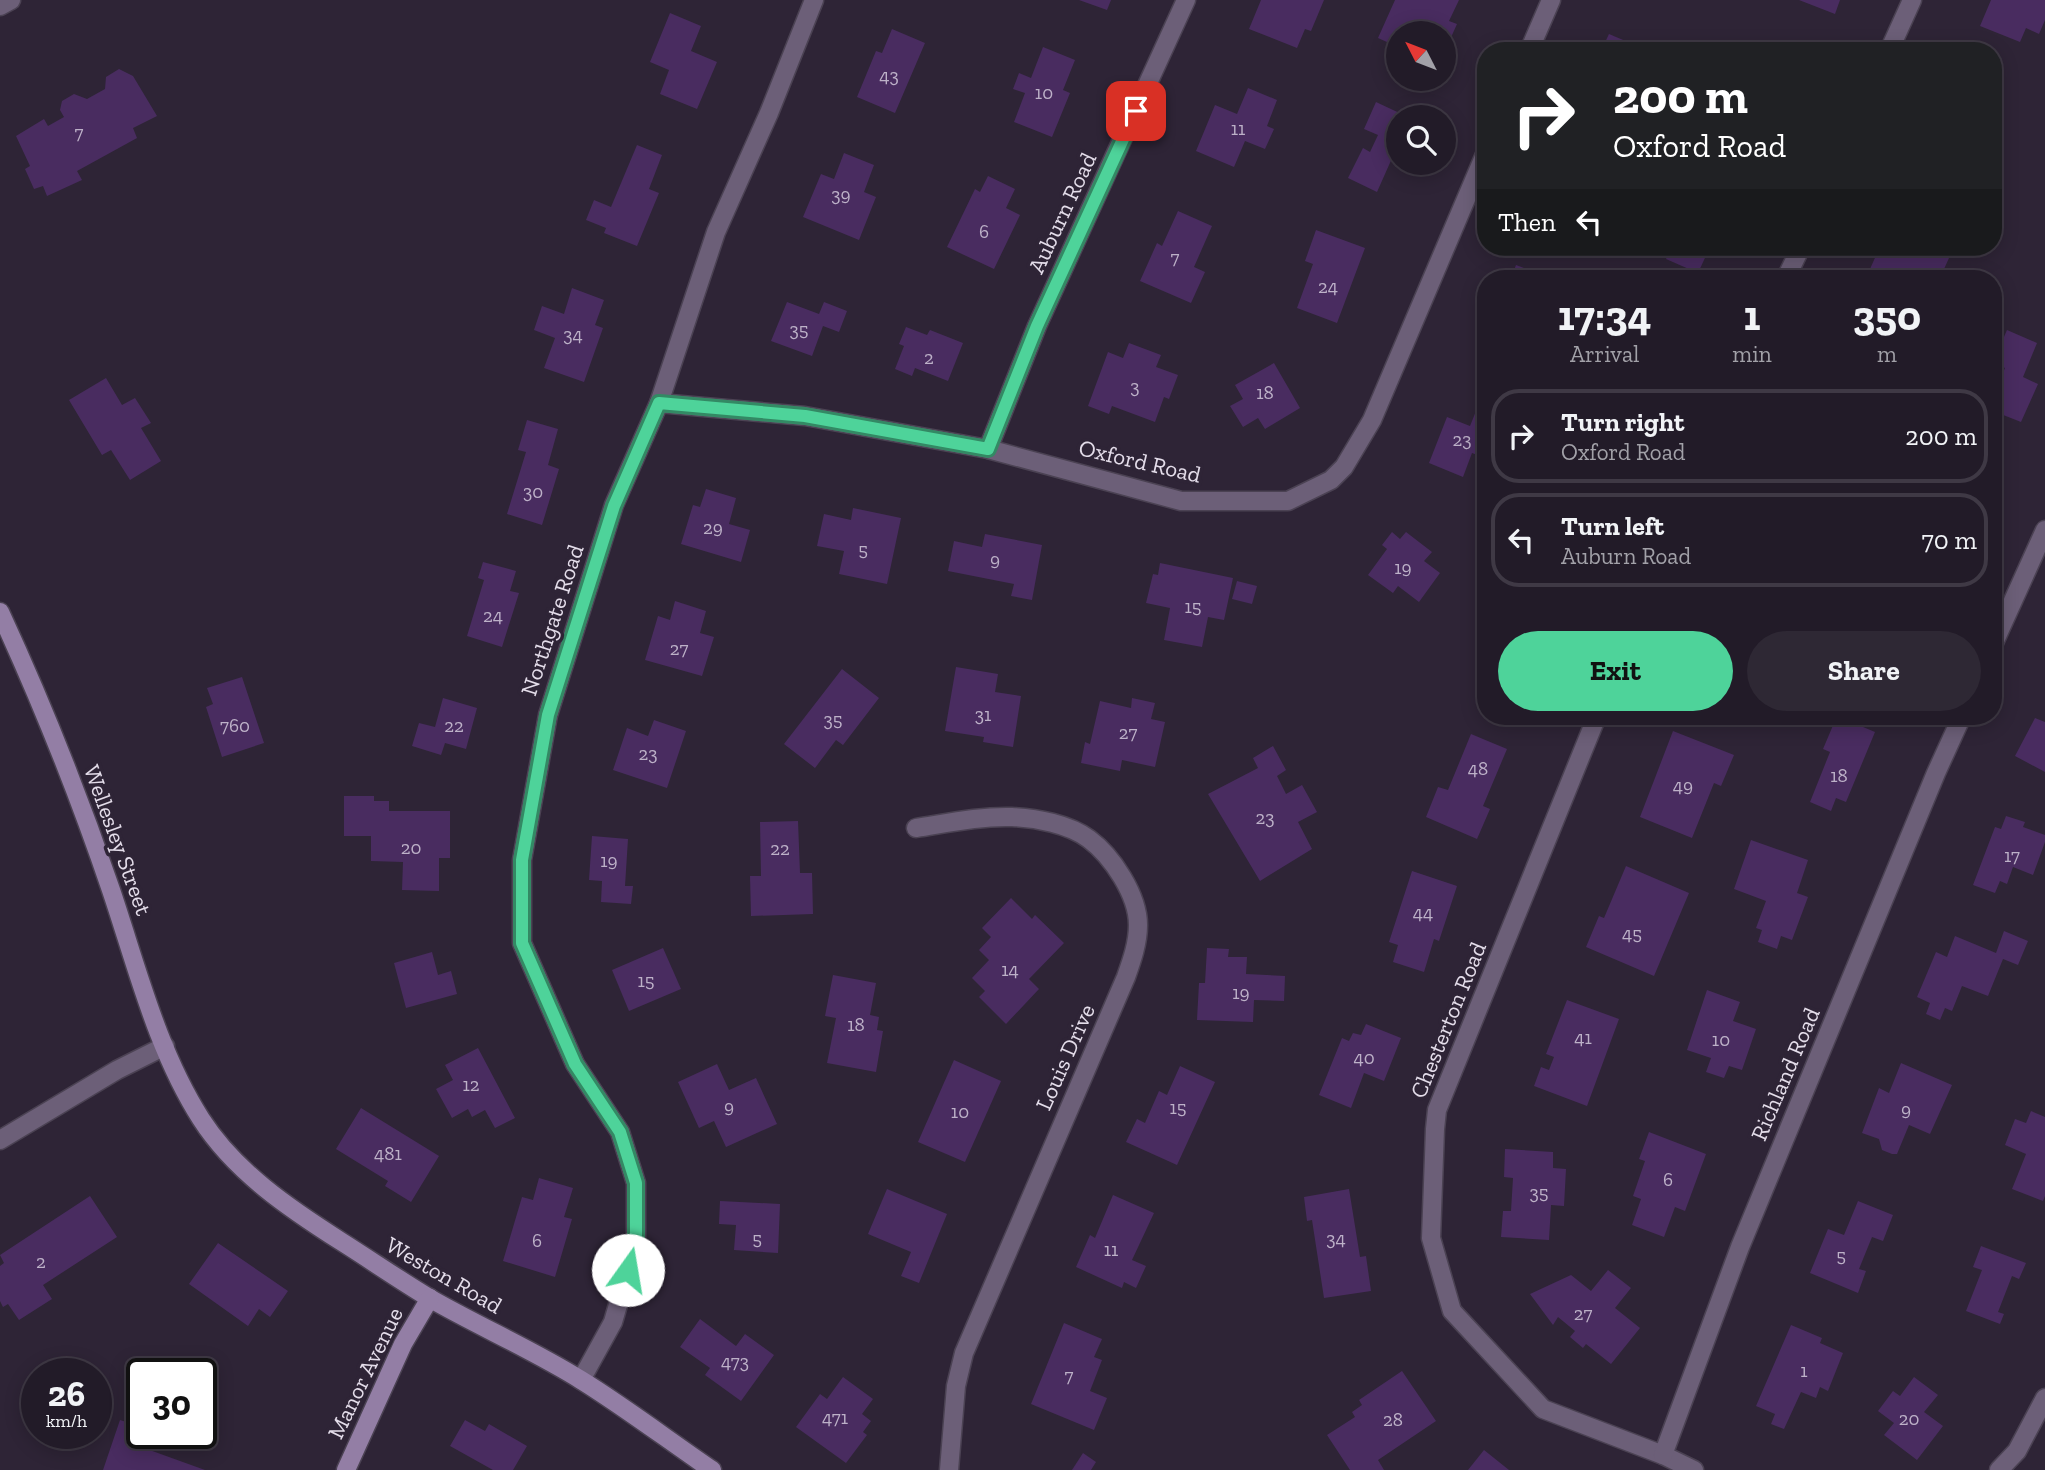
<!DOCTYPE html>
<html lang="en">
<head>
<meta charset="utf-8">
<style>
  :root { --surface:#221b28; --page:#2e2834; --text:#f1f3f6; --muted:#a2a1a8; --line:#3f3945; --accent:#4ed39a }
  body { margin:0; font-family:"Zilla Slab",serif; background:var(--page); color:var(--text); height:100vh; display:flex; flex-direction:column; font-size:26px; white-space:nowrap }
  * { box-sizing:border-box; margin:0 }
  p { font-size:23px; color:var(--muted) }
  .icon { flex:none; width:38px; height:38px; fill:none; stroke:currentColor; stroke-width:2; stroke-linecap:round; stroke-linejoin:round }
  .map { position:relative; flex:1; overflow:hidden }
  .sheet { position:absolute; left:1477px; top:270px; width:525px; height:455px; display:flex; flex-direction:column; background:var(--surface); border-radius:28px; box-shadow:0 4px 18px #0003,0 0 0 2px var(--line) }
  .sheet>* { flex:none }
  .guide { position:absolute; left:1477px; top:42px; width:525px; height:214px; border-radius:28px; box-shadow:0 4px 18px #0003,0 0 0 2px var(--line); background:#202124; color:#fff; overflow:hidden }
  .needle { width:46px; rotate:312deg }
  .tools { position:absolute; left:1386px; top:21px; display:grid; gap:14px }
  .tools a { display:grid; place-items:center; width:70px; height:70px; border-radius:50%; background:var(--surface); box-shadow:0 4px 18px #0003,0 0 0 2px var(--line); font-size:35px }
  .speed { position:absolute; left:21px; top:1358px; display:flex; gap:14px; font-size:35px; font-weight:700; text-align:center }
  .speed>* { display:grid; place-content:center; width:91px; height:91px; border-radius:50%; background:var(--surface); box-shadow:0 4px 18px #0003,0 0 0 2px var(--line); line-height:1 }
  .speed small { font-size:18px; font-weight:400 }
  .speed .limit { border:4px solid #111; border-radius:10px; background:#fff; color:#111 }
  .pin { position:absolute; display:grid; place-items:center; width:60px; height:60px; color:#fff; margin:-30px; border-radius:14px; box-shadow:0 4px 10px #0006 }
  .me { position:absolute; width:77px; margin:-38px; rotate:13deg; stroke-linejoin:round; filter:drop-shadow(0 0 5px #0008) }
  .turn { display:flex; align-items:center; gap:24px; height:147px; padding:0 21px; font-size:32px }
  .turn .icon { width:91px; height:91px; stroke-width:2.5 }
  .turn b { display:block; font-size:49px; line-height:60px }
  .then { display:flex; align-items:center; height:66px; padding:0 21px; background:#0003; gap:14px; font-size:26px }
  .eta { display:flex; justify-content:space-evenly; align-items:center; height:119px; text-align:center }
  .eta b { font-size:42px; font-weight:800; line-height:49px }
  .action { display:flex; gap:14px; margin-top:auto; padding:14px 21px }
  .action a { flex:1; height:80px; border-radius:42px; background:var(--accent); color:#111; font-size:28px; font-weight:800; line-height:80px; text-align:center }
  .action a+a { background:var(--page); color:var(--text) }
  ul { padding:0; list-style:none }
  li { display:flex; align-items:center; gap:21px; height:94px; margin:0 14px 10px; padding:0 7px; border:4px solid var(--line); border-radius:28px }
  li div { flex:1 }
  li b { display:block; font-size:26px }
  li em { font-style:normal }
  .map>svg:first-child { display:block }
  .building { fill:#492c60 }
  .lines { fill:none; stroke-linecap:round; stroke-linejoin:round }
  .street-casing { stroke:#4b4253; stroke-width:21 }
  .secondary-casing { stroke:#4b4253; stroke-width:21 }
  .street { stroke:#6c5f78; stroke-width:18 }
  .secondary { stroke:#937ea5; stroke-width:18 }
  .route-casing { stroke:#338964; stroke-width:18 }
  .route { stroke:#4ed39a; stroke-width:12 }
  .labels { text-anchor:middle; stroke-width:7; stroke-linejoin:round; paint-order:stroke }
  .number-label { font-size:19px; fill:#bdb1c8 }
  .street-label { font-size:23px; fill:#e4ddea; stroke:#2e2436 }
</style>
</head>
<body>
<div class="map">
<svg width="2045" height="1470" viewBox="0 0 2045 1470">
  <rect width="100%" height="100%" fill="#2e2436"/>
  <g class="building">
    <polygon points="1079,0 1111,0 1107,10"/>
    <polygon points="1261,0 1324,0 1311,31 1305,29 1297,48 1249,29"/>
    <polygon points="1395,0 1459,0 1449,21 1457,24 1444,53 1444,33 1398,33 1398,47 1378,38"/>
    <polygon points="1799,0 1840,0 1835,14"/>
    <polygon points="1991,0 2045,0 2045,20 2039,34 2026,28 2020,42 1980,26"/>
    <polygon points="670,13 701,26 691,51 717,62 697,109 660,94 669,70 650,62"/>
    <polygon points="892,29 925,43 895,113 857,97 876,51 882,53"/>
    <polygon points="1609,34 1642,48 1640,51 1601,51"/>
    <polygon points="1043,47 1075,60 1063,90 1070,93 1052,137 1014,122 1025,93 1013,89 1019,73 1031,78"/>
    <polygon points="119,69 133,76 157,116 133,128 137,138 77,171 82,180 47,196 43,186 34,189 25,169 30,166 16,136 44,119 48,126 64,117 60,110 62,101 74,94 87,99 105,89 106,77"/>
    <polygon points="1248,88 1277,100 1267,126 1274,129 1265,149 1245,141 1234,167 1196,151 1215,105 1237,114"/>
    <polygon points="1376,102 1408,117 1398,117 1398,158 1393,156 1377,192 1348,178 1363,148 1370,152 1378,135 1364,129"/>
    <polygon points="637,145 662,155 649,189 659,193 637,246 604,233 606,228 586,220 594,200 611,207"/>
    <polygon points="844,153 874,165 864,192 876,197 859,240 803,217 821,174 834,179"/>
    <polygon points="988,176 1015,189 1006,208 1020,215 994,269 947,247 975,189 980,192"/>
    <polygon points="1178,211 1212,226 1194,267 1205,272 1191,303 1140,281 1157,243 1162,246"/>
    <polygon points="1316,230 1365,248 1337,323 1297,308 1313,264 1305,261"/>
    <polygon points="1672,247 1710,247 1698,273 1666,259"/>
    <polygon points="1887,247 1938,247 1936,252 1949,258 1940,278 1933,278 1921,273 1919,278 1866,278 1878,251 1883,254"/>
    <polygon points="1516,265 1550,278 1511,278"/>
    <polygon points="572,288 604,300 595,325 603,328 584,382 544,368 555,338 534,330 542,306 564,314"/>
    <polygon points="787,302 819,314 824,302 847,311 839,332 823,326 812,356 771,341"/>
    <polygon points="1486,325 1486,348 1478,345"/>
    <polygon points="906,327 927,335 930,330 963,343 948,381 915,368 912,376 895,369 904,346 899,344"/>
    <polygon points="2007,330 2037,343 2023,377 2038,384 2021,422 1993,411 1993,395 2005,368 1993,362"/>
    <polygon points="1129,343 1161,355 1156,367 1178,375 1169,399 1164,397 1155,422 1112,406 1109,414 1088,406 1108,352 1123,358"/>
    <polygon points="1274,363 1300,408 1265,429 1258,418 1243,427 1230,406 1243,399 1235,385"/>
    <polygon points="106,378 122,405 135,398 151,423 141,428 161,461 130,480 111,450 102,455 69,400"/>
    <polygon points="1480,401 1486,403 1486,458 1472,453 1463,477 1429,463 1447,417 1470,426"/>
    <polygon points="527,420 558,429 548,465 559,469 542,525 507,514 526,452 518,450"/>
    <polygon points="706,489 736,498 729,524 750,530 741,562 681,544 693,505 700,507"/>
    <polygon points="853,508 901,518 887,584 839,574 844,551 817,546 824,514 851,520"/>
    <polygon points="1392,532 1400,539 1406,532 1432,552 1424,561 1440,573 1419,602 1398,586 1393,593 1368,575 1387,549 1382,545"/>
    <polygon points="985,534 1042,545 1032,600 1011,596 1014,584 948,571 954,541 982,547"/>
    <polygon points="483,562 516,571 510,591 519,593 502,647 467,636 484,580 478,578"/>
    <polygon points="1160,563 1233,578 1224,620 1208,617 1202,647 1164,640 1170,608 1146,603 1153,574 1158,575"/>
    <polygon points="1237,581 1257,586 1252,604 1232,599"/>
    <polygon points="675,601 706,611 700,633 714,637 702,676 645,660 658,616 670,620"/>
    <polygon points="956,667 998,674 995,692 1021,696 1013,747 983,742 984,737 945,731"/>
    <polygon points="842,669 879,698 843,745 836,740 815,768 784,744"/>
    <polygon points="242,677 264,743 222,757 206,707 213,704 207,688"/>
    <polygon points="443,698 477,708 466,749 445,743 441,755 412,746 419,723 435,727"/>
    <polygon points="1132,698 1155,703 1151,719 1165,722 1155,767 1122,760 1120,771 1081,763 1085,742 1090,744 1100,701 1131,708"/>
    <polygon points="1837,716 1875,732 1846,802 1836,798 1831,811 1810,802 1830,752 1823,749"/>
    <polygon points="2035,718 2045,722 2045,772 2015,756"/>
    <polygon points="654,720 686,731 667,788 613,770 627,728 648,736"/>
    <polygon points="1673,731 1734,755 1721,786 1714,783 1692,838 1640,817"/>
    <polygon points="1471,734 1507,749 1483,806 1490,809 1477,839 1426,817 1438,787 1448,790"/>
    <polygon points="1273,746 1286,770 1277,776 1286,794 1302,785 1317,812 1298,822 1312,849 1260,881 1208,794 1258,768 1253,758"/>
    <polygon points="344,796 374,796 374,801 389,801 389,811 450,811 450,858 439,858 439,891 402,890 403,862 371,861 371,836 344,836"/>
    <polygon points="2006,816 2025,822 2023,827 2045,835 2045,842 2033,875 2013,867 2007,884 2000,881 1995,893 1973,885 1995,827 2001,829"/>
    <polygon points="798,821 800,873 812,873 813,914 751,916 750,876 761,876 760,822"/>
    <polygon points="592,836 628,839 625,886 633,886 631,904 601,902 602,881 589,880"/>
    <polygon points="1751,840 1808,860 1797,893 1808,897 1792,940 1781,936 1777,949 1758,942 1762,930 1756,928 1766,901 1734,889"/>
    <polygon points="1626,866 1689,893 1654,976 1586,947 1599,916 1604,918"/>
    <polygon points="1412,871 1457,886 1439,941 1434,939 1424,972 1393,962 1398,945 1389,942"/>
    <polygon points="1011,898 1032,919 1035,915 1064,943 1029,979 1039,989 1006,1024 979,997 985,991 972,978 989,960 979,950 991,937 982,928"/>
    <polygon points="2004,931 2028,941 2018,965 2003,959 1988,996 1962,986 1952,1011 1945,1008 1940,1020 1926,1014 1930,1003 1917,997 1936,952 1947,957 1955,936 1996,953"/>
    <polygon points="663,948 681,989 629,1011 612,970"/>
    <polygon points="1207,948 1229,949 1228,957 1247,957 1246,974 1285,976 1284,1001 1254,1000 1253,1022 1197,1020 1199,983 1205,983"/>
    <polygon points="432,952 438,975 451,971 457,994 406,1008 394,963"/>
    <polygon points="833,975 876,983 870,1015 879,1017 877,1030 883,1031 876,1072 827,1063 836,1018 825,1016"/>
    <polygon points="1707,990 1740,1002 1733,1021 1756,1029 1742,1070 1729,1066 1724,1078 1706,1072 1711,1058 1687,1050"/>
    <polygon points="1567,1000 1619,1019 1587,1106 1534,1086 1541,1067 1549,1070 1554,1057 1546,1054"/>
    <polygon points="1366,1024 1401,1038 1384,1081 1364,1073 1351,1108 1319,1095 1342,1038 1349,1041 1353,1033 1361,1035"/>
    <polygon points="478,1048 515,1118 495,1128 485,1110 472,1117 468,1109 452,1118 436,1089 453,1080 445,1065"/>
    <polygon points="954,1060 1001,1081 965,1162 918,1142"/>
    <polygon points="1901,1063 1952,1085 1930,1134 1909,1125 1897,1154 1892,1154 1882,1150 1879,1139 1862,1133 1879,1088 1889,1093"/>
    <polygon points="717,1064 729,1090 756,1078 777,1124 726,1147 714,1121 699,1128 678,1082"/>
    <polygon points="1180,1066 1215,1082 1177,1165 1126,1142 1137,1119 1145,1123 1159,1091 1167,1095"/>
    <polygon points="361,1108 439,1156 411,1202 385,1186 388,1181 336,1149"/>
    <polygon points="2031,1111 2045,1117 2045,1196 2043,1201 2012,1189 2026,1154 2005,1145 2015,1119 2026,1123"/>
    <polygon points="1649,1132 1706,1154 1685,1211 1675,1207 1664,1237 1632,1225 1641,1199 1633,1196 1645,1161 1639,1159"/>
    <polygon points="1505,1149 1553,1152 1553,1168 1566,1169 1564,1206 1551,1205 1549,1240 1501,1237 1503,1211 1511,1211 1513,1178 1504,1177"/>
    <polygon points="539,1178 573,1188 564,1217 572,1219 555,1277 503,1261 522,1197 533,1200"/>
    <polygon points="887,1189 947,1214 919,1283 901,1276 911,1252 868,1234"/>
    <polygon points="1349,1189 1360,1257 1366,1256 1371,1291 1324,1298 1312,1220 1307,1221 1304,1197"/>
    <polygon points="1113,1195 1154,1213 1132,1260 1146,1266 1136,1288 1124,1282 1122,1288 1076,1267 1090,1235 1095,1238"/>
    <polygon points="90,1196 117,1237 43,1285 52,1299 19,1320 8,1304 3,1307 0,1301 0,1266 4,1263 0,1255"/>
    <polygon points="720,1201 780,1204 778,1253 734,1250 736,1225 719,1224"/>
    <polygon points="1858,1201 1893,1215 1883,1241 1872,1237 1859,1269 1866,1271 1858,1293 1810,1273 1828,1229 1844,1235"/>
    <polygon points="218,1243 288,1291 270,1317 259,1309 248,1326 189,1284"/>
    <polygon points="1981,1246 2026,1263 2019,1279 2012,1276 1998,1312 2004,1314 2000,1324 1966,1311 1982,1270 1973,1267"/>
    <polygon points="1608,1270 1631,1288 1615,1308 1640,1328 1611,1364 1586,1344 1583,1348 1570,1337 1575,1331 1558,1317 1553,1325 1530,1294 1571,1275 1591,1291"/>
    <polygon points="700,1319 736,1346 745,1334 774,1355 741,1401 705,1375 710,1368 680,1347"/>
    <polygon points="1064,1323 1102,1339 1094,1357 1102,1360 1090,1391 1107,1398 1094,1430 1031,1404"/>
    <polygon points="1791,1325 1822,1338 1820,1343 1843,1353 1828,1391 1820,1387 1816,1398 1801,1392 1784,1429 1771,1424 1775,1414 1756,1406"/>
    <polygon points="1402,1371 1436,1421 1378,1460 1384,1470 1350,1470 1327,1435 1355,1417 1352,1412 1362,1405 1359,1400"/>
    <polygon points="843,1377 873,1399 862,1414 871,1421 863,1432 867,1435 846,1463 796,1427 820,1394 827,1399"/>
    <polygon points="1914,1377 1938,1395 1924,1412 1943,1426 1917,1460 1884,1435 1894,1423 1878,1411 1893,1391 1900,1396"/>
    <polygon points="120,1420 142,1427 142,1433 149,1433 144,1448 205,1470 103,1470"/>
    <polygon points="465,1420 485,1431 489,1424 527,1446 513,1470 493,1470 450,1446"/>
    <polygon points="1484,1450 1509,1470 1468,1470"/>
    <polygon points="1083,1453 1096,1462 1091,1470 1072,1470"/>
  </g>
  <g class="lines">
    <g class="street-casing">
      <g id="street">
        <polyline points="0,6 11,0"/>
        <polyline points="1529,51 1551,0"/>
        <polyline points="1889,51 1912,0"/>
        <polyline points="1786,278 1801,247"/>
        <polyline points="659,403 805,416 988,449 1181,501 1288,501 1331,480 1344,467 1372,420 1486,152"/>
        <polyline points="988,449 1037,326 1186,0"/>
        <polyline points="1993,645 2045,530"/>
        <polyline points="1597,716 1437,1110 1435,1129 1431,1238 1452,1311 1543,1409 1663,1455 1694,1470"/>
        <path d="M916 828C948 823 980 816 1012 817 1036 818 1069 824 1089 839 1112 856 1138 895 1138 925 1138 943 1132 960 1126 977L964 1353 956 1386 949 1470"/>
        <polyline points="0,1140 117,1070 165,1046"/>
        <polyline points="581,1380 613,1322 636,1243 636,1183 620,1132 575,1064 522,943 522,860 548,715 614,505 659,403 716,232 769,113 814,0"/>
        <polyline points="1663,1455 1740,1247 1936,773 1962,716"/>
        <polyline points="1999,1470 2017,1451 2045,1398"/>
      </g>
    </g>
    <g class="secondary-casing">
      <g id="secondary">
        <path d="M0 612C42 703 79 796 111 890 137 967 157 1050 201 1119 235 1172 290 1209 342 1242 372 1261 401 1281 431 1299 480 1327 533 1350 581 1380 626 1408 668 1440 712 1470"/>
        <polyline points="346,1470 403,1344 430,1298"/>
      </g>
    </g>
    <use href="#street" class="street"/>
    <use href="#secondary" class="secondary"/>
  </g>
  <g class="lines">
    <g class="route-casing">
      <polyline id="route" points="628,1270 636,1243 636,1183 620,1132 575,1064 522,943 522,860 548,715 614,506 659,403 805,416 988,449 1037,326 1136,111"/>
    </g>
    <use href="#route" class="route"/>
  </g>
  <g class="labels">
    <g class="number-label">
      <text x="889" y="82">43</text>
      <text x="1044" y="99">10</text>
      <text x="1238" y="135">11</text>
      <text x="79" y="139">7</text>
      <text x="841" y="201">39</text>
      <text x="984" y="238">6</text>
      <text x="1175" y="264">7</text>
      <text x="1328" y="293">24</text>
      <text x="799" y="336">35</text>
      <text x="573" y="341">34</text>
      <text x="929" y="364">2</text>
      <text x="1135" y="393">3</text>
      <text x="1265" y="399">18</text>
      <text x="1462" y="446">23</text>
      <text x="533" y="498">30</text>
      <text x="713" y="534">29</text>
      <text x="863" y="556">5</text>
      <text x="995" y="566">9</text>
      <text x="1403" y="574">19</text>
      <text x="1193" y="613">15</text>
      <text x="493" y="622">24</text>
      <text x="679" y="655">27</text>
      <text x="983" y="721">31</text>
      <text x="833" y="726">35</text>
      <text x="235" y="732">760</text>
      <text x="454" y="732">22</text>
      <text x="1128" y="739">27</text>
      <text x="648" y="760">23</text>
      <text x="1478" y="775">48</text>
      <text x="1839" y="782">18</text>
      <text x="1683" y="792">49</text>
      <text x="1265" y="824">23</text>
      <text x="411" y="854">20</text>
      <text x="780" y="855">22</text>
      <text x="2012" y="862">17</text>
      <text x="609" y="867">19</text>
      <text x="1423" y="919">44</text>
      <text x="1632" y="940">45</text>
      <text x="1010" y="976">14</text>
      <text x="646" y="987">15</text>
      <text x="1241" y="999">19</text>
      <text x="856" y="1031">18</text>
      <text x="1583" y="1044">41</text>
      <text x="1721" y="1046">10</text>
      <text x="1364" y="1064">40</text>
      <text x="471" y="1091">12</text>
      <text x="729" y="1113">9</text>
      <text x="1178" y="1114">15</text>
      <text x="1906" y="1116">9</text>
      <text x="960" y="1118">10</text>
      <text x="388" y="1160">481</text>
      <text x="1668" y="1186">6</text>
      <text x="1539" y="1199">35</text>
      <text x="757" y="1245">5</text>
      <text x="1336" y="1245">34</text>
      <text x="537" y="1247">6</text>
      <text x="1111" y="1256">11</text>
      <text x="1841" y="1262">5</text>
      <text x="41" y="1268">2</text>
      <text x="1583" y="1320">27</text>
      <text x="735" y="1368">473</text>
      <text x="1804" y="1377">1</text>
      <text x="1069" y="1382">7</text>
      <text x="835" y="1424">471</text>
      <text x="1909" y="1425">20</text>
      <text x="1393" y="1426">28</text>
    </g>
    <g class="street-label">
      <text transform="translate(1062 213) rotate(-65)" y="8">Auburn Road</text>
      <text transform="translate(1140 461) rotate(13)" y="8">Oxford Road</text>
      <text transform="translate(552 620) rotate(-72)" y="8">Northgate Road</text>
      <text transform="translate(118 840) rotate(70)" y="8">Wellesley Street</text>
      <text transform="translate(1448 1020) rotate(-68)" y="8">Chesterton Road</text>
      <text transform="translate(1065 1057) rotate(-66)" y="8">Louis Drive</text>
      <text transform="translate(1785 1074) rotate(-67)" y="8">Richland Road</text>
      <text transform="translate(444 1275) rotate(30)" y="8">Weston Road</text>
      <text transform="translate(365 1373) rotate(-64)" y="8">Manor Avenue</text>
    </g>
  </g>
</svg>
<div class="tools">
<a><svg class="needle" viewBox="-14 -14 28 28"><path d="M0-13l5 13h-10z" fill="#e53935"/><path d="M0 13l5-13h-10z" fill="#a2a1a8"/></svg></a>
<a><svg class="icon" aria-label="search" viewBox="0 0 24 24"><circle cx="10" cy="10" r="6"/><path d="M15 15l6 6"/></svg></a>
</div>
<div class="speed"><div>26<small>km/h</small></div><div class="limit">30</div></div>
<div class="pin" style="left:1136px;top:111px;background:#d93025"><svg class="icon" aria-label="arrive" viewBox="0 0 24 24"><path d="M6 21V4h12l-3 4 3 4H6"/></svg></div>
<svg class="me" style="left:628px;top:1270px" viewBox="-20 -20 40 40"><circle r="19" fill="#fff"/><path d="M0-13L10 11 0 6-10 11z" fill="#4ed39a"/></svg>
<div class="guide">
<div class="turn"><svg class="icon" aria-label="right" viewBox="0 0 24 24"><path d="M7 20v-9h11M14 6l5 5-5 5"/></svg><div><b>200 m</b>Oxford Road</div></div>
<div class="then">Then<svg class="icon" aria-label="left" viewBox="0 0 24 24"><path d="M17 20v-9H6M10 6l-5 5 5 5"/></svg></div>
</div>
<section class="sheet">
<div class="eta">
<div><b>17:34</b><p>Arrival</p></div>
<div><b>1</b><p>min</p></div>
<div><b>350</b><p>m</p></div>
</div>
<ul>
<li><svg class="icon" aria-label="right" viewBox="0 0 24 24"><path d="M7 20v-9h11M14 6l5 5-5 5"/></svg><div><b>Turn right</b><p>Oxford Road</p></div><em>200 m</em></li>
<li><svg class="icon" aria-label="left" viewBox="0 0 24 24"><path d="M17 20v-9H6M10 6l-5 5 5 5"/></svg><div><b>Turn left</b><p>Auburn Road</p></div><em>70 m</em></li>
</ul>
<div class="action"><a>Exit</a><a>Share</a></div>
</section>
</div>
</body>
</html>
